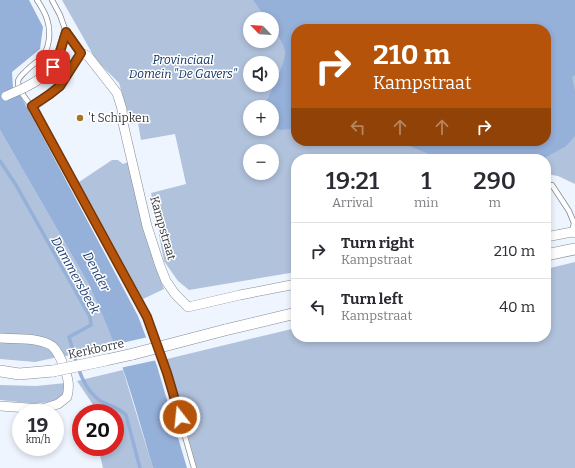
<!DOCTYPE html>
<html lang="en">
<head>
<meta charset="utf-8">
<style>
  :root { --surface:#fff; --page:#f2f2f3; --text:#2b2b33; --muted:#7c7c81; --line:#e1e1e2 }
  body { margin:0; font-family:Bitter,serif; background:var(--page); color:var(--text); height:100vh; display:flex; flex-direction:column; font-size:15px; white-space:nowrap }
  * { box-sizing:border-box; margin:0 }
  p { font-size:13px; color:var(--muted) }
  .icon { flex:none; width:22px; height:22px; fill:none; stroke:currentColor; stroke-width:2; stroke-linecap:round; stroke-linejoin:round }
  .map { position:relative; flex:1; overflow:hidden }
  .details { position:absolute; left:291px; top:154px; width:260px; height:188px; display:flex; flex-direction:column; background:var(--surface); border-radius:16px; box-shadow:0 2px 6px #0003 }
  .details>* { flex:none }
  .banner { position:absolute; left:291px; top:24px; width:260px; height:122px; border-radius:16px; box-shadow:0 2px 6px #0003; background:#b45309; color:#fff; overflow:hidden }
  .needle { width:26px; rotate:295deg }
  .fabs { position:absolute; left:243px; top:12px; display:grid; gap:8px }
  .fabs a { display:grid; place-items:center; width:36px; height:36px; border-radius:50%; background:var(--surface); box-shadow:0 2px 6px #0003; font-size:20px }
  .speed { position:absolute; left:12px; top:404px; display:flex; gap:8px; font-size:20px; font-weight:700; text-align:center }
  .speed>* { display:grid; place-content:center; width:52px; height:52px; border-radius:50%; background:var(--surface); box-shadow:0 2px 6px #0003; line-height:1 }
  .speed small { font-size:10px; font-weight:400 }
  .speed .limit { border:6px solid #d22; background:#fff; color:#111 }
  .pin { position:absolute; display:grid; place-items:center; width:34px; height:34px; color:#fff; margin:-17px; border-radius:8px; box-shadow:0 2px 6px #0006 }
  .me { position:absolute; width:44px; margin:-22px; rotate:344deg; stroke-linejoin:round; filter:drop-shadow(0 0 3px #0008) }
  .turn { display:flex; align-items:center; gap:14px; height:84px; padding:0 16px; font-size:18px }
  .turn .icon { width:52px; height:52px; stroke-width:2.5 }
  .turn b { display:block; font-size:28px; line-height:34px }
  .lanes { display:flex; align-items:center; height:38px; padding:0 16px; background:#0003; justify-content:center; gap:20px; direction:ltr }
  .lanes .off { opacity:.35 }
  .eta { display:flex; justify-content:space-evenly; align-items:center; height:68px; text-align:center }
  .eta b { font-size:24px; font-weight:600; line-height:28px }
  ul { padding:0; list-style:none }
  li { display:flex; align-items:center; gap:12px; height:56px; padding:0 16px; border-top:1px solid var(--line) }
  li div { flex:1 }
  li b { display:block; font-size:15px }
  li em { font-style:normal }
  .map>svg:first-child { display:block }
  .green { fill:#b1c2dc; fill-rule:evenodd }
  .water { fill:#95b0d9 }
  .pier { fill:#eff5ff }
  .lines { fill:none; stroke-linecap:round; stroke-linejoin:round }
  .stream { stroke:#95b0d9; stroke-width:3.5 }
  .service-casing { stroke:#868c94; stroke-width:6 }
  .minor-casing { stroke:#868c94; stroke-width:10 }
  .tertiary-casing { stroke:#868c94; stroke-width:12 }
  .service { stroke:#fff; stroke-width:4.5 }
  .minor { stroke:#fff; stroke-width:9 }
  .tertiary { stroke:#fff; stroke-width:11 }
  .minor-bridge-casing { stroke:#868c94; stroke-width:10; stroke-linecap:butt }
  .tertiary-bridge-casing { stroke:#868c94; stroke-width:12; stroke-linecap:butt }
  .minor-bridge { stroke:#fff; stroke-width:9 }
  .tertiary-bridge { stroke:#fff; stroke-width:11 }
  .route-casing { stroke:#753606; stroke-width:10 }
  .route { stroke:#b45309; stroke-width:7 }
  .poi-dot { fill:#a37628; stroke:#fff; stroke-width:1.5 }
  .labels { text-anchor:middle; stroke-width:3; stroke-linejoin:round; paint-order:stroke }
  .park-label { font-size:12px; font-style:italic; fill:#0f3162; stroke:#fff }
  .poi-label { font-size:12px; fill:#36393d; stroke:#fff; text-anchor:start }
  .street-label { font-size:12px; fill:#36393d; stroke:#fff }
  .water-label { font-size:13px; font-style:italic; fill:#1e3f72; stroke:#fff }
</style>
</head>
<body>
<div class="map">
<svg width="575" height="468" viewBox="0 0 575 468">
  <rect width="100%" height="100%" fill="#eff5ff"/>
  <g class="green">
    <path d="M62 0H575V184L558 176 546 174V159H296V272L189 290 178 281 164 261 151 193 186 184 175 134 141 140 138 123 131 124 119 83 96 60ZM250 19H272V41H250ZM296 29H546V141H296ZM250 63H272V85H250ZM250 107H272V129H250ZM250 151H272V173H250Z"/>
    <polygon points="0,130 88,283 105,317 114,343 106,346 62,357 56,346 0,336"/>
    <polygon points="112,160 118,160 123,164 128,162 150,250 164,289 143,299 79,182"/>
    <polygon points="575,262 575,468 197,468 167,359 296,328 296,337 546,337 546,269"/>
    <polygon points="0,340 25,341 49,347 58,357 35,362 0,359"/>
    <polygon points="123,370 126,380 153,468 103,468 98,447 115,447 115,413 96,413 98,412 77,381"/>
    <path d="M66 383C66 385 66 389 64 392 55 410 16 401 0 400V385L36 386Z"/>
  </g>
  <g class="water">
    <path d="M0 0H29L43 27 40 49 12 72 13 88 16 96 20 95 29 111 138 316 157 366 187 468H153C135 405 117 341 88 283L0 130Z"/>
    <path d="M253 0H575V75L572 77 575 91V136L566 146 543 159H441L397 141H546V29H296V128L281 130 272 127V107H264C269 96 287 60 285 51 283 39 272 31 272 19H267Z"/>
  </g>
  <polygon class="pier" points="148,337 157,360 120,368 113,345"/>
  <g class="lines">
    <path class="stream" d="M0 161 16 185 90 317 91 325 69 337C76 359 80 386 99 400 108 406 119 407 126 415L140 468"/>
    <g class="service-casing">
      <g id="service">
        <path d="M37 0C41 6 45 13 47 19 51 31 50 49 41 58 36 63 29 67 25 72 22 75 18 78 18 82 18 91 27 100 32 107L147 317 167 373 194 468"/>
        <polyline points="52,0 60,15 66,32"/>
        <polyline points="552,185 569,211 574,223 572,232"/>
      </g>
    </g>
    <g class="minor-casing">
      <g id="minor">
        <polyline points="66,32 81,53 88,56 117,93 122,109 123,123 147,226 160,266 166,281 175,294 188,307 240,295 296,284"/>
        <path d="M24 88C54 73 57 64 66 32"/>
        <polyline points="32,107 50,94 60,86 81,53"/>
        <polyline points="546,237 572,232 575,233"/>
        <path d="M0 338C14 339 40 337 52 346 58 351 61 359 64 367 68 378 70 385 67 397L58 404 42 409 0 406"/>
      </g>
    </g>
    <g class="tertiary-casing">
      <g id="tertiary">
        <polyline points="546,255 575,249"/>
        <polyline points="225,330 296,313"/>
        <polyline points="106,360 133,354"/>
        <polyline points="0,371 19,374 53,371"/>
      </g>
    </g>
    <use href="#service" class="service"/>
    <use href="#minor" class="minor"/>
    <use href="#tertiary" class="tertiary"/>
    <g class="minor-bridge-casing">
      <polyline id="minor-bridge" points="6,96 24,88"/>
    </g>
    <g class="tertiary-bridge-casing">
      <g id="tertiary-bridge">
        <polyline points="133,354 225,330"/>
        <polyline points="53,371 106,360"/>
      </g>
    </g>
    <use href="#minor-bridge" class="minor-bridge"/>
    <use href="#tertiary-bridge" class="tertiary-bridge"/>
  </g>
  <g class="lines">
    <g class="route-casing">
      <polyline id="route" points="53,67 59,55 66,32 81,53 60,86 50,94 32,106 147,317 167,373 180,417"/>
    </g>
    <use href="#route" class="route"/>
  </g>
  <circle class="poi-dot" cx="80" cy="118" r="4"/>
  <g class="labels">
    <g class="park-label">
      <text x="183" y="64">Provinciaal<tspan x="183" dy="14">Domein "De Gavers"</tspan></text>
    </g>
    <g class="poi-label">
      <text x="88" y="122">'t Schipken</text>
    </g>
    <g class="street-label">
      <text transform="translate(163 228) rotate(74)" y="4">Kampstraat</text>
      <text transform="translate(96 349) rotate(-12)" y="4">Kerkborre</text>
    </g>
    <g class="water-label">
      <text transform="translate(97 271) rotate(62)" y="5">Dender</text>
      <text transform="translate(76 275) rotate(61)" y="5">Dammersbeek</text>
    </g>
  </g>
</svg>
<div class="fabs">
<a><svg class="needle" viewBox="-14 -14 28 28"><path d="M0-13l5 13h-10z" fill="#e53935"/><path d="M0 13l5-13h-10z" fill="#7c7c81"/></svg></a>
<a><svg class="icon" aria-label="sound" viewBox="0 0 24 24"><path d="M4 9h4l5-4v14l-5-4H4zM17 9q2 3 0 6"/></svg></a>
<a>+</a>
<a>−</a>
</div>
<div class="speed"><div>19<small>km/h</small></div><div class="limit">20</div></div>
<div class="pin" style="left:53px;top:67px;background:#d93025"><svg class="icon" aria-label="arrive" viewBox="0 0 24 24"><path d="M6 21V4h12l-3 4 3 4H6"/></svg></div>
<svg class="me" style="left:180px;top:417px" viewBox="-20 -20 40 40"><circle r="17" fill="#b45309" stroke="#fff" stroke-width="3"/><path d="M0-11L8 9 0 5-8 9z" fill="#fff"/></svg>
<div class="banner">
<div class="turn"><svg class="icon" aria-label="right" viewBox="0 0 24 24"><path d="M7 20v-9h11M14 6l5 5-5 5"/></svg><div><b>210 m</b>Kampstraat</div></div>
<div class="lanes"><svg class="icon off" aria-label="left" viewBox="0 0 24 24"><path d="M17 20v-9H6M10 6l-5 5 5 5"/></svg><svg class="icon off" aria-label="ahead" viewBox="0 0 24 24"><path d="M12 20V5M6 11l6-6 6 6"/></svg><svg class="icon off" aria-label="ahead" viewBox="0 0 24 24"><path d="M12 20V5M6 11l6-6 6 6"/></svg><svg class="icon" aria-label="right" viewBox="0 0 24 24"><path d="M7 20v-9h11M14 6l5 5-5 5"/></svg></div>
</div>
<section class="details">
<div class="eta">
<div><b>19:21</b><p>Arrival</p></div>
<div><b>1</b><p>min</p></div>
<div><b>290</b><p>m</p></div>
</div>
<ul>
<li><svg class="icon" aria-label="right" viewBox="0 0 24 24"><path d="M7 20v-9h11M14 6l5 5-5 5"/></svg><div><b>Turn right</b><p>Kampstraat</p></div><em>210 m</em></li>
<li><svg class="icon" aria-label="left" viewBox="0 0 24 24"><path d="M17 20v-9H6M10 6l-5 5 5 5"/></svg><div><b>Turn left</b><p>Kampstraat</p></div><em>40 m</em></li>
</ul>
</section>
</div>
</body>
</html>
